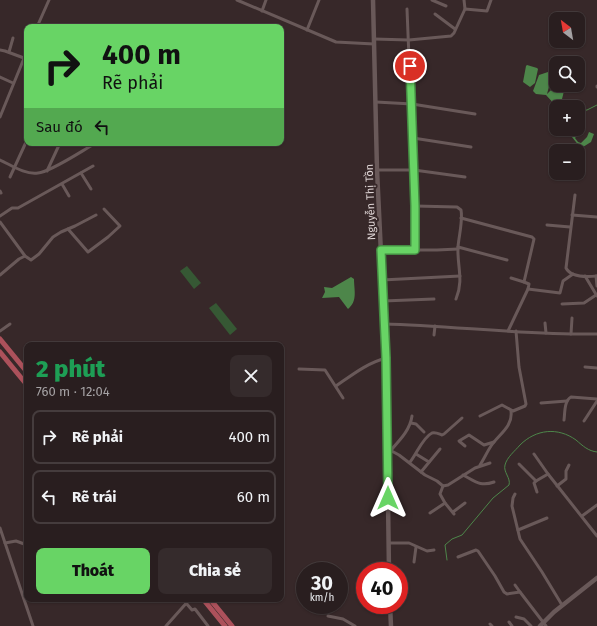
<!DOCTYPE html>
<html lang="vi">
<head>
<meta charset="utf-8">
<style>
  :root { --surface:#291e1f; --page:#352b2c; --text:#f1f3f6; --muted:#a5a2a4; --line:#453c3d; --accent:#68d465 }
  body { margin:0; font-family:"Fira Sans",sans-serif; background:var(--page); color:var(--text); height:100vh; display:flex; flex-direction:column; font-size:15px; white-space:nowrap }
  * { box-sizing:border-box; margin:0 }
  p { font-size:13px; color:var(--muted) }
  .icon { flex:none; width:22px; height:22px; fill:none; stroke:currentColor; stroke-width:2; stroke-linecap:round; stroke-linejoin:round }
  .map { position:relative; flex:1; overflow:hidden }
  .drawer { position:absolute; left:24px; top:342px; width:260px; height:260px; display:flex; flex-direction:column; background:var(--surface); border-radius:8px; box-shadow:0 1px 3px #0004,0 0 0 1px var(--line) }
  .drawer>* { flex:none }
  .banner { position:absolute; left:24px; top:24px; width:260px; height:122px; border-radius:8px; box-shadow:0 1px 3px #0004,0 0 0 1px var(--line); background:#68d465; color:#111; overflow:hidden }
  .needle { width:26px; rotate:329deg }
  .controls { position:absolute; left:549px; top:12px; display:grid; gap:8px }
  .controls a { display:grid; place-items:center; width:36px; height:36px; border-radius:8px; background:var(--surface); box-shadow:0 1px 3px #0004,0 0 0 1px var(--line); font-size:20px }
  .speed { position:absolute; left:296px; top:562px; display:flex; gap:8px; font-size:20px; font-weight:700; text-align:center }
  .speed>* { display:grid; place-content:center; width:52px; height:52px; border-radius:50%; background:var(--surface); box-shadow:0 1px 3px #0004,0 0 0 1px var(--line); line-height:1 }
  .speed small { font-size:10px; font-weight:400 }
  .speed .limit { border:6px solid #d22; background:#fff; color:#111 }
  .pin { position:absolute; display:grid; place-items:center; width:34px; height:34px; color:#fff; margin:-17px; border:2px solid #fff; border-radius:50%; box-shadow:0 1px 4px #0007 }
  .me { position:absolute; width:44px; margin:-22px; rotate:0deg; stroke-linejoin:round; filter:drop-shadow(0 0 3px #0008) }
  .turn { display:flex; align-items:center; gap:14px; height:84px; padding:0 12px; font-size:18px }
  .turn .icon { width:52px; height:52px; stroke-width:2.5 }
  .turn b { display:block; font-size:28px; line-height:34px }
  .then { display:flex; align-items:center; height:38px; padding:0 12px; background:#0003; gap:8px; font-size:15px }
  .round { display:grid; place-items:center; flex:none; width:42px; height:42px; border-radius:8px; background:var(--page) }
  .summary { display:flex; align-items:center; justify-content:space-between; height:68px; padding:0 12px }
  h1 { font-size:24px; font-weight:800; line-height:30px; color:#1e9e55 }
  .action { display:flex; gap:8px; margin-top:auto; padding:8px 12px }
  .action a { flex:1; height:46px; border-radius:8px; background:var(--accent); color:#111; font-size:16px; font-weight:800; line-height:46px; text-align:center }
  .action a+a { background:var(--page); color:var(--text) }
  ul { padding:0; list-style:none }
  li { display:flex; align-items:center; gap:12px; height:54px; margin:0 8px 6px; padding:0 4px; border:2px solid var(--line); border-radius:8px }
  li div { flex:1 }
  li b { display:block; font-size:15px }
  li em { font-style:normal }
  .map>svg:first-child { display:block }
  .green { fill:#365834 }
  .water { fill:#4d864a }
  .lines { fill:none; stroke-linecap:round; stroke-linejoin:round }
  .stream { stroke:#4d864a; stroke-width:1 }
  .street { stroke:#695959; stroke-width:3 }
  .secondary { stroke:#695959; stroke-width:4.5 }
  .primary { stroke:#ac515b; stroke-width:5 }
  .route-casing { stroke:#448a42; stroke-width:10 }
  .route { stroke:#68d465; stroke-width:7 }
  .labels { text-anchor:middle; stroke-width:4; stroke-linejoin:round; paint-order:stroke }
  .street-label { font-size:11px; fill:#ded4d4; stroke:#372829 }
</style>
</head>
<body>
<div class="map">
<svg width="597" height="626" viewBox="0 0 597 626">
  <rect width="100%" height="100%" fill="#372829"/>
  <g class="green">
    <polygon points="187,266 201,283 194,289 180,271"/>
    <polygon points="216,303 237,329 230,335 209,308"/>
  </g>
  <g class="water">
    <polygon points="527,65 537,68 538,69 535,83 530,87 523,82 526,66"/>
    <polygon points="548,72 552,72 552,75 547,94 553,88 563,88 564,91 561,103 557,107 546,95 536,94 533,91 539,75"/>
    <polygon points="581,124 583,125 583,128 575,138 578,142 581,143 587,137 589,132 594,134 591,142 583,147 580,147 572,137 573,132 575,129 578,129 578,125"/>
    <path d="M351 277 354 279C354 290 358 301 348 309L339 297 322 298 325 292 324 287 332 288Z"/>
  </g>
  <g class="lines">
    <g class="stream">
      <polyline points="561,103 569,107"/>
      <polyline points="578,111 587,110 597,105"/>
      <path d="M447 560 445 545 452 539 462 535 493 498 509 485C511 478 503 472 505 465 507 457 515 451 520 445 536 429 558 427 576 440 583 446 588 451 597 452"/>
    </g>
    <g class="street">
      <polyline points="237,0 336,42 374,44"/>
      <polyline points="432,0 446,6"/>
      <polyline points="464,0 465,9"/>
      <polyline points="407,9 415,206 415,250"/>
      <polyline points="262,11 266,0"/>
      <polyline points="435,14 455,29"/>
      <polyline points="37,27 49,0"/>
      <polyline points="307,30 319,0"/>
      <polyline points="374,39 409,40 451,36 454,33 465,9 487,11 491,0"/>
      <polyline points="0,50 5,51 24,58"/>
      <polyline points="9,52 13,38"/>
      <polyline points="0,77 13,83"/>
      <polyline points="597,87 597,86"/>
      <polyline points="376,102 412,104 475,114"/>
      <polyline points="0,117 27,51"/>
      <polyline points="413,138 471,147"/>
      <path d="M0 160C11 165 25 175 38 173 51 172 83 150 96 143"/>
      <polyline points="377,170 414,170 465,177"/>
      <polyline points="47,171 60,143"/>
      <polyline points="81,173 91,189"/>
      <polyline points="10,177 27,140"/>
      <polyline points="62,184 69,196"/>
      <polyline points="0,191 1,193"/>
      <path d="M575 195 566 268C571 278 587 277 597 276"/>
      <path d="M415 206 457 207 461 210C463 221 459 235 458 247 457 266 464 280 456 299"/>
      <polyline points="572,215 597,217"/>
      <polyline points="0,216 12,208 18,208 93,166"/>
      <polyline points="461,218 532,237 534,239 524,282 529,284 528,289 508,331"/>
      <polyline points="0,222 25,256 31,260 39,254 53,237 61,232 75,226 96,215"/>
      <polyline points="547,225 570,227"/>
      <polyline points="68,229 88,252 108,237 120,226 104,209"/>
      <polyline points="458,247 507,260"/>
      <polyline points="381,250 437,250 458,249"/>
      <polyline points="0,275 19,259 25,256"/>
      <polyline points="585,276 597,296"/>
      <polyline points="596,276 597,286"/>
      <polyline points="511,278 524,282"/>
      <polyline points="382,280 460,276"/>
      <polyline points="528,289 560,293 563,281 573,274"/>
      <polyline points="383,301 434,299"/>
      <polyline points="562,304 584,303 596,295"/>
      <polyline points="545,323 546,333"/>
      <path d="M384 324C455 326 526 335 597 334"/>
      <polyline points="0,331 10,324"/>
      <polyline points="571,334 572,318"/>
      <polyline points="434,335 435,326"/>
      <polyline points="585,367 597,368"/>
      <polyline points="299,369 325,370 343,398"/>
      <path d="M336 386C352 375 367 363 386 358"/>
      <polyline points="541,403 567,401"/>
      <polyline points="480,416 502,405 513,411 525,406 526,404 519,367 516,331"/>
      <path d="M564 420C565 413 564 401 571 397L597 399"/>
      <polyline points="584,421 597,401"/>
      <polyline points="411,423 416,424 424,432"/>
      <polyline points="465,446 459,441 469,435 484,445 494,442"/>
      <polyline points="388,449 399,455 425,475 437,481 443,486 448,485 475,468 490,463"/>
      <path d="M391 450C400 440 410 430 412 416"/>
      <polyline points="416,454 429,462"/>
      <polyline points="534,454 548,474 597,536"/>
      <path d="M410 462C416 455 423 437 432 433 436 432 439 434 442 435L444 434 462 418"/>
      <polyline points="519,464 536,481 548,474"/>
      <path d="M480 465C484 459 487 452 491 446 499 434 513 427 511 411"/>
      <polyline points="421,472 440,449"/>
      <path d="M463 475C475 481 480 487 494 482"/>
      <polyline points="536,481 534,483 537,492"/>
      <polyline points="557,486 566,479 566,471 569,465"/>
      <polyline points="515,494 513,498 512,506 520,539 542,572 562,605"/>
      <polyline points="445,503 454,514"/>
      <polyline points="453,512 465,503"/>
      <polyline points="430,513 445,503 440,494 443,486"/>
      <polyline points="582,516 597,505"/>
      <polyline points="0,528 33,626"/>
      <polyline points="518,530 547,518"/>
      <polyline points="5,543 16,541 27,545"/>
      <polyline points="389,543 409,543 427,551 434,550"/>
      <polyline points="458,557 476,550 478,551 495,576 504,592 507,594 520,592 546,626"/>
      <polyline points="414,562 416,547"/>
      <polyline points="515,585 520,592"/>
      <polyline points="186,603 192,610 195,609 208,626"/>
      <polyline points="328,616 343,619 355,626"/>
      <polyline points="516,617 524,619 531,626"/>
      <polyline points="509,622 512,626"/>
      <polyline points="490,624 492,626"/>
      <polyline points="166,626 190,599"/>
    </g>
    <g class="secondary">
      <polyline points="373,0 377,170 386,358 389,571"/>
      <polyline points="390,605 391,626"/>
      <polyline points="540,626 554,612 597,578"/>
    </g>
    <g class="primary">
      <polyline points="0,339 27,372"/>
      <polyline points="0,352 27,385"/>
      <polyline points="203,599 225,626"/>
      <polyline points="210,599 232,626"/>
    </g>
  </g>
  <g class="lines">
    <g class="route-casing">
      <polyline id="route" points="388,498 386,358 381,250 415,250 415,206 410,66"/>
    </g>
    <use href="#route" class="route"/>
  </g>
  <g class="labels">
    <g class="street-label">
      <text transform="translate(370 202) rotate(-92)" y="4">Nguyễn Thị Tồn</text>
    </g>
  </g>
</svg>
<div class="controls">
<a><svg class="needle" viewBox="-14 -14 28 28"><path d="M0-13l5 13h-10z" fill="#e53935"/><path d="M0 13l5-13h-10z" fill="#a5a2a4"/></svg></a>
<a><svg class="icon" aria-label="search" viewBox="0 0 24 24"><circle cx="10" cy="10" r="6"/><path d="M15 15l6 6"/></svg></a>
<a>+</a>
<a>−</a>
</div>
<div class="speed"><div>30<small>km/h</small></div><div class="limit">40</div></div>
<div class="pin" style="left:410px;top:66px;background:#d93025"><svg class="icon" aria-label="arrive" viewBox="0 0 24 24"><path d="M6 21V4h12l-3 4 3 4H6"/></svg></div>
<svg class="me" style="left:388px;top:498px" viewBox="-20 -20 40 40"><path d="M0-17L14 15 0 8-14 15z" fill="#68d465" stroke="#fff" stroke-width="4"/></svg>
<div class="banner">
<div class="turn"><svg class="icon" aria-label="right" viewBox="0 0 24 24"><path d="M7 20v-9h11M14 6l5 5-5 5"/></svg><div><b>400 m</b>Rẽ phải</div></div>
<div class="then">Sau đó<svg class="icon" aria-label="left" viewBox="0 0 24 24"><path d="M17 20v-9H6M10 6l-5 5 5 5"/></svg></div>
</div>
<section class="drawer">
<div class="summary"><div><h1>2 phút</h1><p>760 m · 12:04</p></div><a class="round"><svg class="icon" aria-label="close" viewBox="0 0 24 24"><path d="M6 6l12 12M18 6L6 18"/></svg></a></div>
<ul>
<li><svg class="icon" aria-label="right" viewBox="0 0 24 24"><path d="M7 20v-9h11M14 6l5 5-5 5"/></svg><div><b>Rẽ phải</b></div><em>400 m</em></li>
<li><svg class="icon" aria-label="left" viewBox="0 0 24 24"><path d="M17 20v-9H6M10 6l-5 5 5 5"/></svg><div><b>Rẽ trái</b></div><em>60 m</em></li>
</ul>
<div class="action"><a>Thoát</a><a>Chia sẻ</a></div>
</section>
</div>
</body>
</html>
